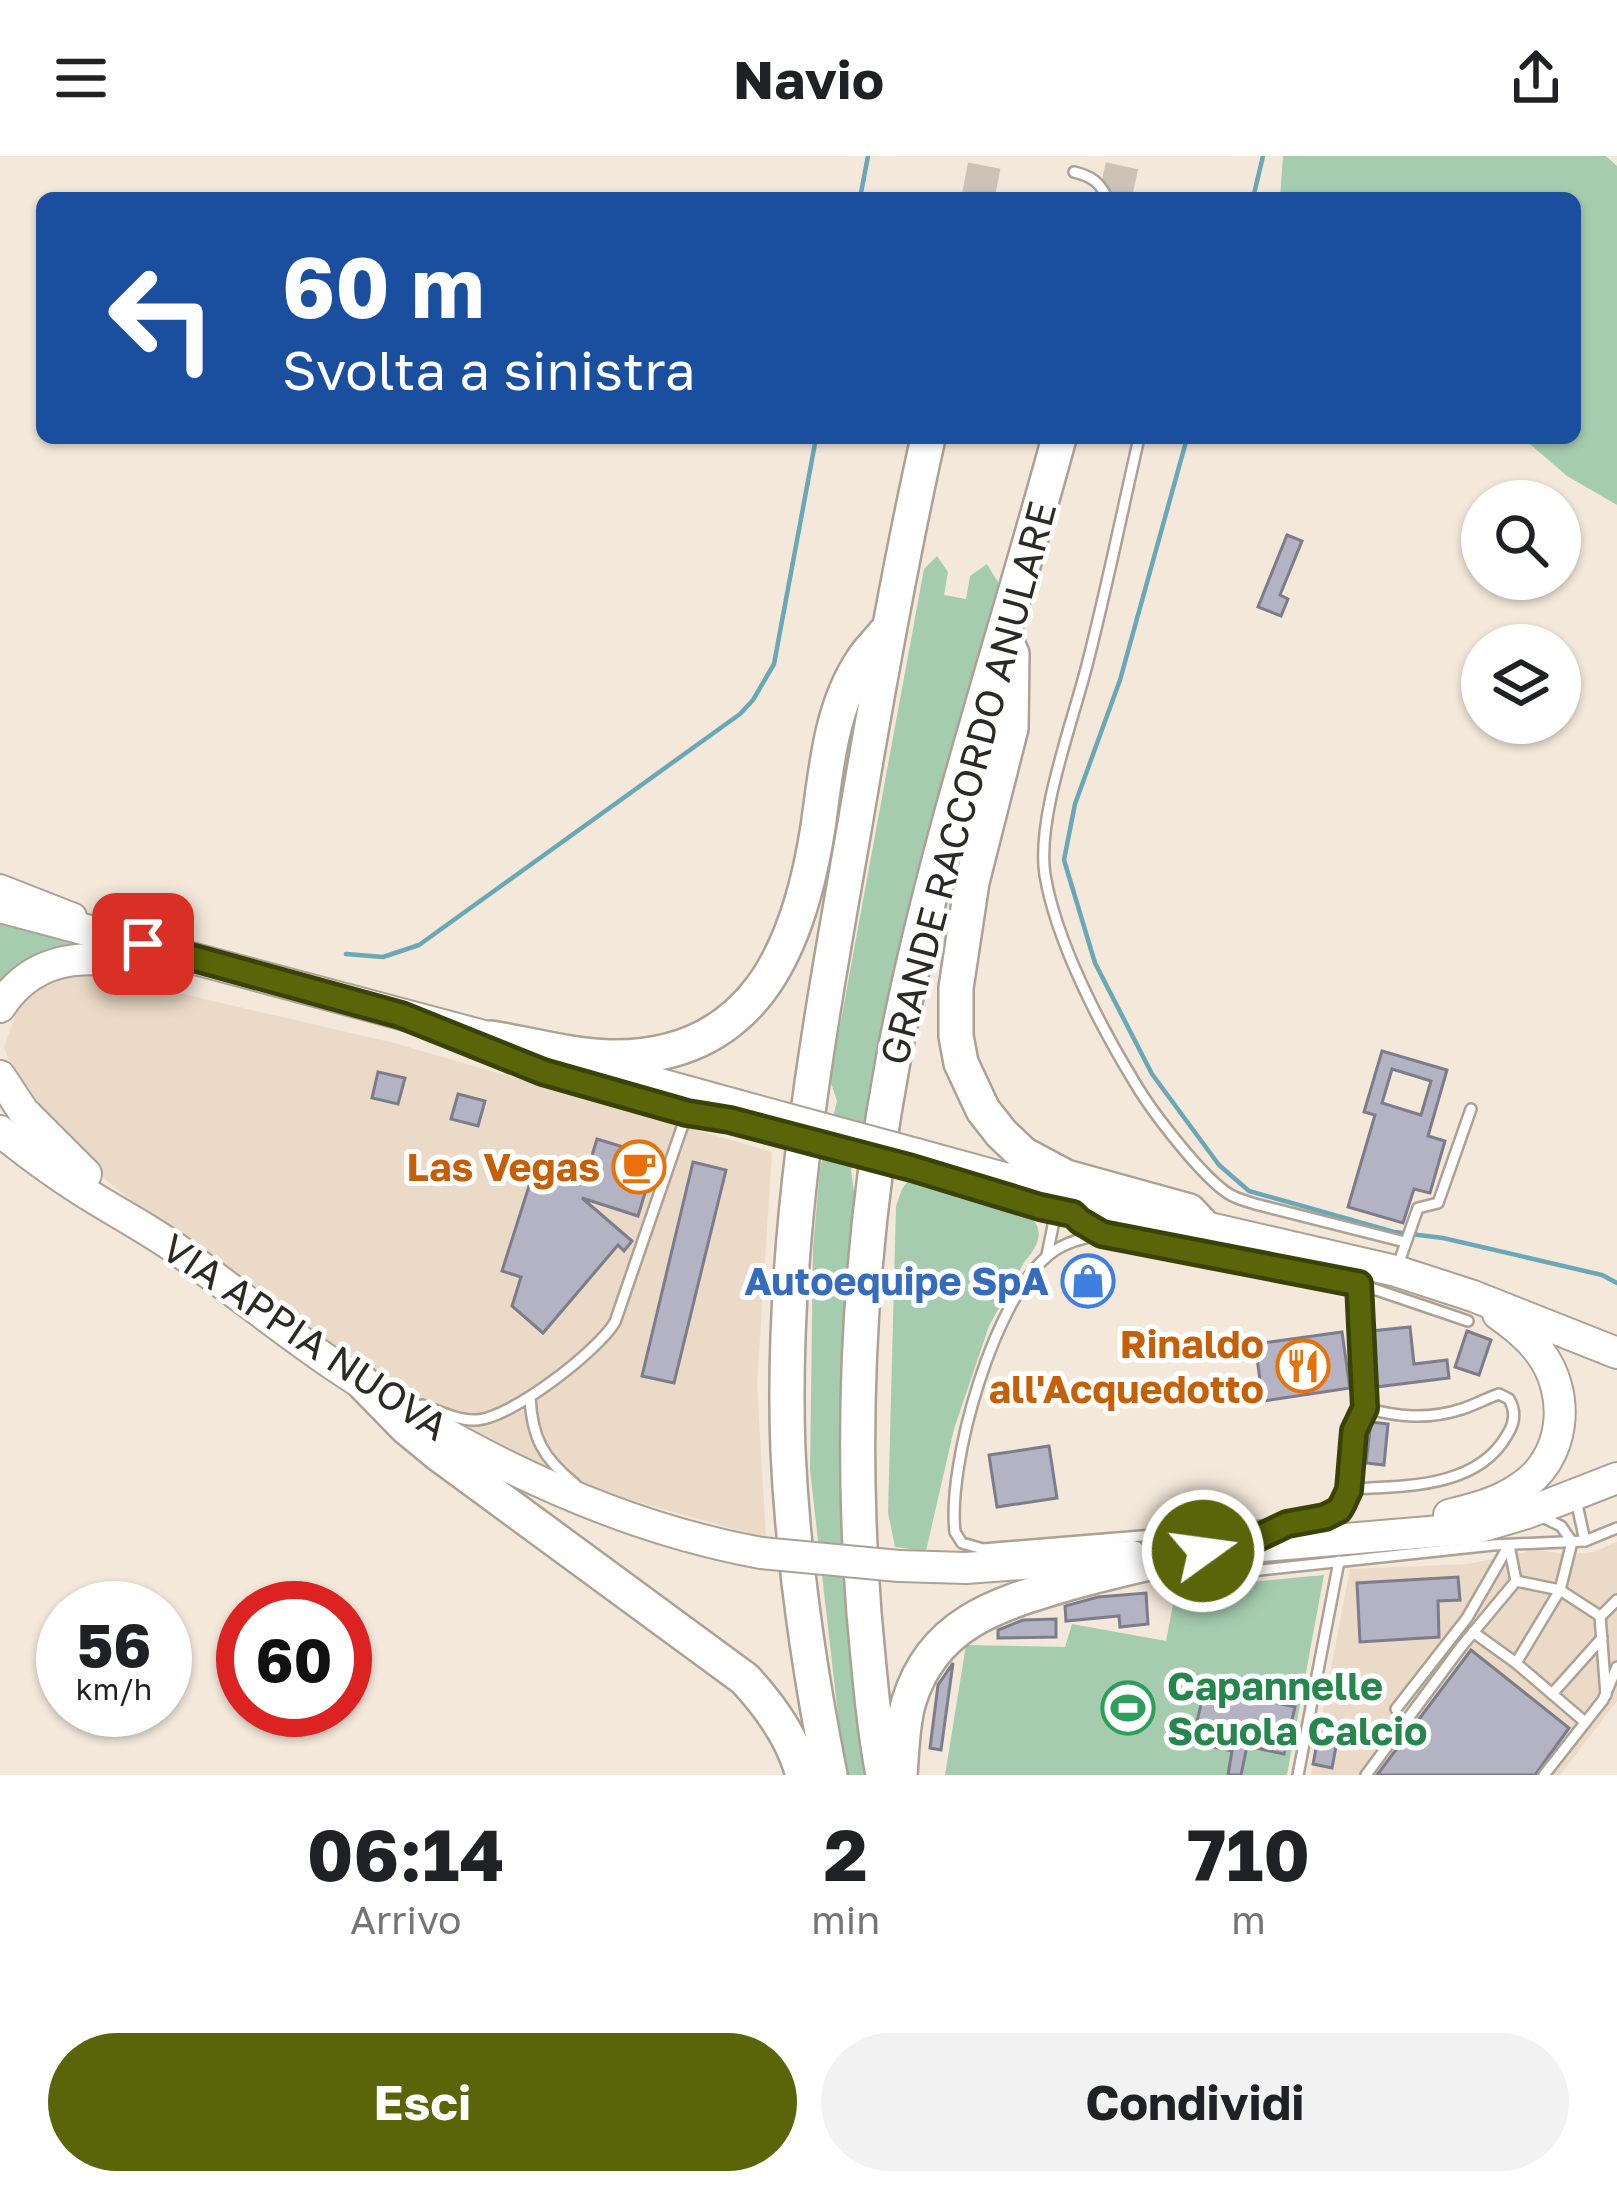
<!DOCTYPE html>
<html lang="it">
<head>
<meta charset="utf-8">
<style>
  :root { --surface:#fff; --page:#f2f2f2; --text:#202124; --muted:#757577; --accent:#596508 }
  body { margin:0; font-family:"Golos Text",sans-serif; background:var(--page); color:var(--text); height:100vh; display:flex; flex-direction:column; font-size:45px; white-space:nowrap }
  * { box-sizing:border-box; margin:0 }
  p { font-size:39px; color:var(--muted) }
  .icon { flex:none; width:66px; height:66px; fill:none; stroke:currentColor; stroke-width:2; stroke-linecap:round; stroke-linejoin:round }
  .map { position:relative; height:1619px; overflow:hidden }
  .sheet { display:flex; flex-direction:column; background:var(--surface); flex:1 }
  .sheet>* { flex:none }
  .banner { position:absolute; left:36px; top:36px; width:1545px; height:252px; border-radius:18px; box-shadow:0 3px 9px #0004; background:#1a4fa0; color:#fff; overflow:hidden }
  .fabs { position:absolute; left:1461px; top:324px; display:grid; gap:24px }
  .fabs a { display:grid; place-items:center; width:120px; height:120px; border-radius:50%; background:var(--surface); box-shadow:0 3px 9px #0004; font-size:60px }
  .speed { position:absolute; left:36px; top:1425px; display:flex; gap:24px; font-size:60px; font-weight:700; text-align:center }
  .speed>* { display:grid; place-content:center; width:156px; height:156px; border-radius:50%; background:var(--surface); box-shadow:0 3px 9px #0004; line-height:1 }
  .speed small { font-size:30px; font-weight:400 }
  .speed .limit { border:18px solid #d22; background:#fff; color:#111 }
  .pin { position:absolute; display:grid; place-items:center; width:102px; height:102px; color:#fff; margin:-51px; border-radius:24px; box-shadow:0 6px 18px #0006 }
  .me { position:absolute; width:132px; margin:-66px; rotate:76deg; stroke-linejoin:round; filter:drop-shadow(0 0 9px #0008) }
  .turn { display:flex; align-items:center; gap:42px; height:252px; padding:0 48px; font-size:54px }
  .turn .icon { width:156px; height:156px; stroke-width:2.5 }
  .turn b { display:block; font-size:84px; line-height:102px }
  .eta { display:flex; justify-content:space-evenly; align-items:center; height:204px; text-align:center }
  .eta b { font-size:72px; font-weight:700; line-height:84px }
  .action { display:flex; gap:24px; margin-top:auto; padding:24px 48px }
  .action a { flex:1; height:138px; border-radius:72px; background:var(--accent); color:#fff; font-size:48px; font-weight:700; line-height:138px; text-align:center }
  .action a+a { background:var(--page); color:var(--text) }
  header { display:flex; justify-content:space-between; align-items:center; height:156px; padding:0 48px; background:var(--surface); font-size:54px; font-weight:700 }
  .map>svg:first-child { display:block }
  .built { fill:#ebdac7 }
  .green { fill:#a5ccaf }
  .lines { fill:none; stroke-linecap:round; stroke-linejoin:round }
  .stream { stroke:#6aa7b7; stroke-width:4.5 }
  .building { fill:#b3b3c3; stroke:#7c7c8b; stroke-width:3; fill-rule:evenodd }
  .motorway-tunnel { stroke:#ccc2b6; stroke-width:33; stroke-dasharray:33 16; stroke-linecap:butt }
  .service-casing { stroke:#aca194; stroke-width:14 }
  .minor-casing { stroke:#aca194; stroke-width:22 }
  .tertiary-casing { stroke:#aca194; stroke-width:28 }
  .primary-casing { stroke:#aca194; stroke-width:34 }
  .motorway-casing { stroke:#aca194; stroke-width:38 }
  .service { stroke:#fff; stroke-width:9 }
  .minor { stroke:#fff; stroke-width:18 }
  .tertiary { stroke:#fff; stroke-width:24 }
  .primary { stroke:#fff; stroke-width:30 }
  .motorway { stroke:#fff; stroke-width:33 }
  .minor-bridge-casing { stroke:#aca194; stroke-width:22; stroke-linecap:butt }
  .primary-bridge-casing { stroke:#aca194; stroke-width:34; stroke-linecap:butt }
  .minor-bridge { stroke:#fff; stroke-width:18 }
  .primary-bridge { stroke:#fff; stroke-width:30 }
  .route-casing { stroke:#3a4205; stroke-width:30 }
  .route { stroke:#596508; stroke-width:21 }
  .labels { text-anchor:middle; stroke-width:10; stroke-linejoin:round; paint-order:stroke }
  .street-label { font-size:39px; fill:#2d2924; stroke:#fff }
  .food-label { font-size:39px; font-weight:bold; fill:#c56008; stroke:#fff; text-anchor:end }
  .shop-label { font-size:39px; font-weight:bold; fill:#366cbe; stroke:#fff; text-anchor:end }
  .leisure-label { font-size:39px; font-weight:bold; fill:#27864d; stroke:#fff; text-anchor:start }
</style>
</head>
<body>
<header><svg class="icon" aria-label="menu" viewBox="0 0 24 24"><path d="M4 6h16M4 12h16M4 18h16"/></svg>Navio<svg class="icon" aria-label="share" viewBox="0 0 24 24"><path d="M12 15V3M7 8l5-5 5 5M5 13v7h14v-7"/></svg></header>
<div class="map">
<svg width="1617" height="1619" viewBox="0 0 1617 1619">
  <rect width="100%" height="100%" fill="#f4e8db"/>
  <g class="built">
    <polygon points="84,815 394,887 772,996 757,1228 766,1382 613,1339 520,1307 224,1119 107,1025 20,938 4,891 19,850 50,822"/>
    <polygon points="1617,1386 1617,1545 1560,1619 1311,1619 1350,1413 1468,1408 1535,1394 1570,1398 1593,1396"/>
  </g>
  <g class="green">
    <polygon points="1283,0 1606,0 1617,10 1617,349 1567,320 1531,289 1517,282 1575,282 1575,42 1280,42"/>
    <polygon points="937,400 948,416 944,439 966,443 970,420 987,408 999,428 998,447 873,940 851,1014 855,1043 851,1137 868,1619 848,1619 842,1594 810,1314 813,1092 820,1013 837,945 830,924 924,413"/>
    <path d="M0 765 81 787C52 796 22 806 0 827Z"/>
    <path d="M910 1022C937 1023 958 1030 983 1039 1016 1050 1062 1064 1025 1105L989 1170 954 1273 926 1395 895 1391 888 1357 896 1050 902 1033Z"/>
    <polygon points="1324,1419 1287,1619 945,1619 966,1489 1065,1491 1072,1468 1166,1485 1176,1433"/>
  </g>
  <g class="lines">
    <g class="stream">
      <polyline points="860,42 868,0"/>
      <polyline points="1253,42 1263,0"/>
      <polyline points="1187,282 1120,524 1075,648 1064,704 1095,807 1152,918 1219,1009 1249,1035 1394,1076 1443,1082 1602,1119 1617,1127"/>
      <polyline points="346,798 383,801 419,789 740,558 753,544 774,508 816,282"/>
    </g>
  </g>
  <g class="building">
    <polygon points="1287,379 1302,385 1280,439 1288,443 1281,460 1258,451"/>
    <path d="M1382 895 1447 914 1428 980 1445 985 1430 1037 1414 1033 1403 1067 1348 1051 1375 959 1364 956ZM1392 913 1431 925 1421 959 1382 947Z"/>
    <polygon points="378,916 405,922 398,948 372,942"/>
    <polygon points="458,938 485,945 478,970 451,963"/>
    <polygon points="597,983 656,1001 638,1060 582,1042 632,1085 624,1095 618,1089 543,1177 512,1150 521,1121 502,1115 535,1011 584,1026"/>
    <polygon points="693,1006 726,1014 674,1227 642,1220"/>
    <polygon points="1410,1171 1414,1208 1447,1204 1449,1222 1376,1231 1370,1175"/>
    <polygon points="1467,1175 1491,1184 1479,1219 1455,1211"/>
    <polygon points="1342,1176 1350,1232 1263,1245 1255,1188"/>
    <polygon points="1371,1266 1388,1268 1384,1309 1366,1307"/>
    <polygon points="1049,1290 1057,1342 997,1351 989,1299"/>
    <polygon points="1458,1421 1460,1444 1438,1445 1439,1481 1360,1486 1357,1427"/>
    <polygon points="1146,1437 1148,1468 1120,1471 1119,1460 1066,1465 1065,1450 1098,1441"/>
    <polygon points="1056,1463 1056,1481 998,1482 998,1474 1023,1464"/>
    <polygon points="1471,1494 1569,1572 1535,1619 1377,1619"/>
    <polygon points="953,1507 941,1594 930,1592 938,1529"/>
    <polygon points="1204,1536 1226,1541 1227,1536 1295,1551 1284,1598 1247,1590 1241,1619 1228,1619 1232,1595 1192,1586"/>
    <polygon points="1320,1572 1339,1575 1332,1612 1313,1608"/>
  </g>
  <g class="lines">
    <g class="motorway-tunnel">
      <polyline points="978,42 986,0"/>
      <polyline points="1115,42 1124,0"/>
    </g>
    <g class="service-casing">
      <g id="service">
        <path d="M1074 16C1091 20 1100 26 1107 42"/>
        <path d="M1139 282C1122 356 1107 431 1088 505 1074 563 1036 661 1045 719 1056 785 1100 870 1135 927 1152 956 1202 1021 1229 1038 1237 1043 1246 1045 1255 1048L1405 1086"/>
        <polyline points="1081,1066 1102,1078 1359,1128 1468,1165"/>
        <path d="M1102 1078C1084 1082 1065 1086 1050 1098 994 1141 947 1308 955 1376L962 1387 983 1393 1287 1368 1312 1366 1333 1357 1343 1347 1349 1333 1354 1275 1365 1252 1359 1128"/>
        <polyline points="1047,1099 1056,1055"/>
        <polyline points="1398,1109 1418,1052 1438,1047 1471,953"/>
        <path d="M530 1241C532 1282 543 1302 575 1328"/>
        <path d="M422 1249C438 1255 459 1265 477 1264 511 1262 598 1195 615 1166L687 957"/>
        <path d="M1349 1333C1402 1330 1477 1333 1507 1279 1515 1267 1516 1255 1509 1243L1499 1238C1487 1242 1475 1249 1462 1253 1428 1264 1398 1261 1365 1252"/>
        <polyline points="1576,1344 1585,1385"/>
        <polyline points="1544,1362 1561,1370 1572,1386 1560,1434 1516,1507 1585,1566"/>
        <polyline points="1509,1389 1516,1425"/>
        <polyline points="1205,1420 1493,1389 1585,1385 1617,1372"/>
        <polyline points="1600,1461 1617,1444"/>
        <polyline points="1473,1476 1516,1507"/>
        <polyline points="1552,1538 1602,1482"/>
        <polyline points="1396,1553 1467,1462 1509,1389"/>
        <polyline points="1298,1619 1339,1405"/>
        <polyline points="1366,1619 1461,1491 1516,1425 1560,1434 1600,1460 1606,1539"/>
        <polyline points="1544,1619 1603,1544 1617,1511"/>
      </g>
    </g>
    <g class="minor-casing">
      <g id="minor">
        <path d="M482 893C559 925 647 951 730 964"/>
        <polyline points="912,1012 1048,1053 1150,1073"/>
      </g>
    </g>
    <g class="tertiary-casing">
      <polyline id="tertiary" points="0,731 74,760"/>
    </g>
    <g class="primary-casing">
      <g id="primary">
        <polyline points="0,751 510,887"/>
        <path d="M0 851C39 791 99 800 160 812"/>
        <polyline points="580,906 736,949"/>
        <polyline points="0,920 23,955 86,1018"/>
        <path d="M0 975C26 996 53 1016 81 1034 112 1054 145 1071 175 1092 229 1131 281 1173 337 1211 465 1297 608 1369 761 1397"/>
        <polyline points="916,998 1066,1039 1396,1115 1473,1140 1617,1197"/>
        <path d="M1449 1359C1472 1353 1498 1347 1518 1333 1566 1304 1572 1238 1539 1195 1528 1180 1513 1169 1498 1158"/>
        <polyline points="1180,1397 1476,1372 1527,1357 1617,1322"/>
        <polyline points="899,1410 966,1412 1132,1400"/>
      </g>
    </g>
    <g class="motorway-casing">
      <g id="motorway">
        <polyline points="1008,489 1012,498 1011,572 972,726 956,832 956,880 961,907 983,954 1001,977 1023,998 1066,1021 1189,1055 1204,1071"/>
        <path d="M491 882C530 888 570 900 609 901 753 904 799 794 818 671 826 616 830 553 862 505 868 495 878 486 885 477"/>
        <path d="M364 1228 406 1271 440 1299 745 1523C771 1551 793 1582 803 1619"/>
        <path d="M830 1619C809 1513 793 1404 788 1295 780 1086 818 879 854 674 876 543 899 412 928 282"/>
        <path d="M883 1619C873 1565 869 1511 864 1457 850 1272 859 1087 893 905 933 694 1003 489 1059 282"/>
        <path d="M900 1619C902 1594 902 1568 909 1545 933 1467 996 1449 1066 1428 1112 1415 1157 1405 1203 1395"/>
      </g>
    </g>
    <use href="#service" class="service"/>
    <use href="#minor" class="minor"/>
    <use href="#tertiary" class="tertiary"/>
    <use href="#primary" class="primary"/>
    <use href="#motorway" class="motorway"/>
    <g class="minor-bridge-casing">
      <polyline id="minor-bridge" points="730,964 844,994"/>
    </g>
    <g class="primary-bridge-casing">
      <g id="primary-bridge">
        <polyline points="736,949 916,998"/>
        <polyline points="761,1397 899,1410"/>
      </g>
    </g>
    <use href="#minor-bridge" class="minor-bridge"/>
    <use href="#primary-bridge" class="primary-bridge"/>
  </g>
  <g class="lines">
    <g class="route-casing">
      <polyline id="route" points="143,788 401,859 543,916 687,957 730,964 912,1012 1040,1051 1073,1058 1080,1065 1102,1078 1359,1128 1365,1252 1354,1275 1349,1334 1343,1347 1339,1354 1325,1361 1287,1368 1239,1391 1203,1395"/>
    </g>
    <use href="#route" class="route"/>
  </g>
  <defs>
    <g id="cafe-ring" transform="scale(2.7)"><circle r="9.5" fill="#fff" stroke="#e8710a" stroke-width="1.5"/><path d="M-5.5-4.5H6V0H3Q3 3.5 0 3.5H-2.5Q-5.5 3.5-5.5 0ZM3-3.2v2h1.7v-2ZM-6 4.5H4V6H-6Z" fill="#e8710a"/></g>
    <g id="shop-ring" transform="scale(2.7)"><circle r="9.5" fill="#fff" stroke="#3f7fe0" stroke-width="1.5"/><path d="M-5-2.5h2.3a2.7 3.5 0 0 1 5.4 0H5L5.5 6h-11ZM-1.5-2.5h3a1.5 2.3 0 0 0-3 0Z" fill="#3f7fe0"/></g>
    <g id="restaurant-ring" transform="scale(2.7)"><circle r="9.5" fill="#fff" stroke="#e8710a" stroke-width="1.5"/><path d="M-5-6h1v4h1v-4h1v4h1v-4h1v5L-1.5 .5V6h-2V.5L-5-1ZM5-6V6H3V1.5H1.5Q1.5-4 5-6Z" fill="#e8710a"/></g>
    <g id="stadium-ring" transform="scale(2.7)"><circle r="9.5" fill="#fff" stroke="#2e9e5b" stroke-width="1.5"/><path d="M0-5a6.5 5 0 1 0 0 10a6.5 5 0 1 0 0-10ZM-3.5-1.8h7v3.6h-7Z" fill="#2e9e5b"/></g>
  </defs>
  <g fill-rule="evenodd">
    <use href="#cafe-ring" x="639" y="1011"/>
    <use href="#shop-ring" x="1088" y="1125"/>
    <use href="#restaurant-ring" x="1303" y="1210"/>
    <use href="#stadium-ring" x="1128" y="1552"/>
  </g>
  <g class="labels">
    <g class="street-label">
      <text transform="translate(968 627) rotate(-75)" y="14">GRANDE RACCORDO ANULARE</text>
      <text transform="translate(305 1181) rotate(34)" y="14">VIA APPIA NUOVA</text>
    </g>
    <g class="food-label">
      <text x="600" y="1025">Las Vegas</text>
      <text x="1264" y="1202">Rinaldo<tspan x="1264" dy="45">all'Acquedotto</tspan></text>
    </g>
    <g class="shop-label">
      <text x="1049" y="1139">Autoequipe SpA</text>
    </g>
    <g class="leisure-label">
      <text x="1167" y="1544">Capannelle<tspan x="1167" dy="45">Scuola Calcio</tspan></text>
    </g>
  </g>
</svg>
<div class="fabs">
<a><svg class="icon" aria-label="search" viewBox="0 0 24 24"><circle cx="10" cy="10" r="6"/><path d="M15 15l6 6"/></svg></a>
<a><svg class="icon" aria-label="layers" viewBox="0 0 24 24"><path d="M12 4l9 5-9 5-9-5zM3 14l9 5 9-5"/></svg></a>
</div>
<div class="speed"><div>56<small>km/h</small></div><div class="limit">60</div></div>
<div class="pin" style="left:143px;top:788px;background:#d93025"><svg class="icon" aria-label="arrive" viewBox="0 0 24 24"><path d="M6 21V4h12l-3 4 3 4H6"/></svg></div>
<svg class="me" style="left:1203px;top:1395px" viewBox="-20 -20 40 40"><circle r="17" fill="#596508" stroke="#fff" stroke-width="3"/><path d="M0-11L8 9 0 5-8 9z" fill="#fff"/></svg>
<div class="banner">
<div class="turn"><svg class="icon" aria-label="left" viewBox="0 0 24 24"><path d="M17 20v-9H6M10 6l-5 5 5 5"/></svg><div><b>60 m</b>Svolta a sinistra</div></div>
</div>
</div>
<section class="sheet">
<div class="eta">
<div><b>06:14</b><p>Arrivo</p></div>
<div><b>2</b><p>min</p></div>
<div><b>710</b><p>m</p></div>
</div>
<div class="action"><a>Esci</a><a>Condividi</a></div>
</section>
</body>
</html>
